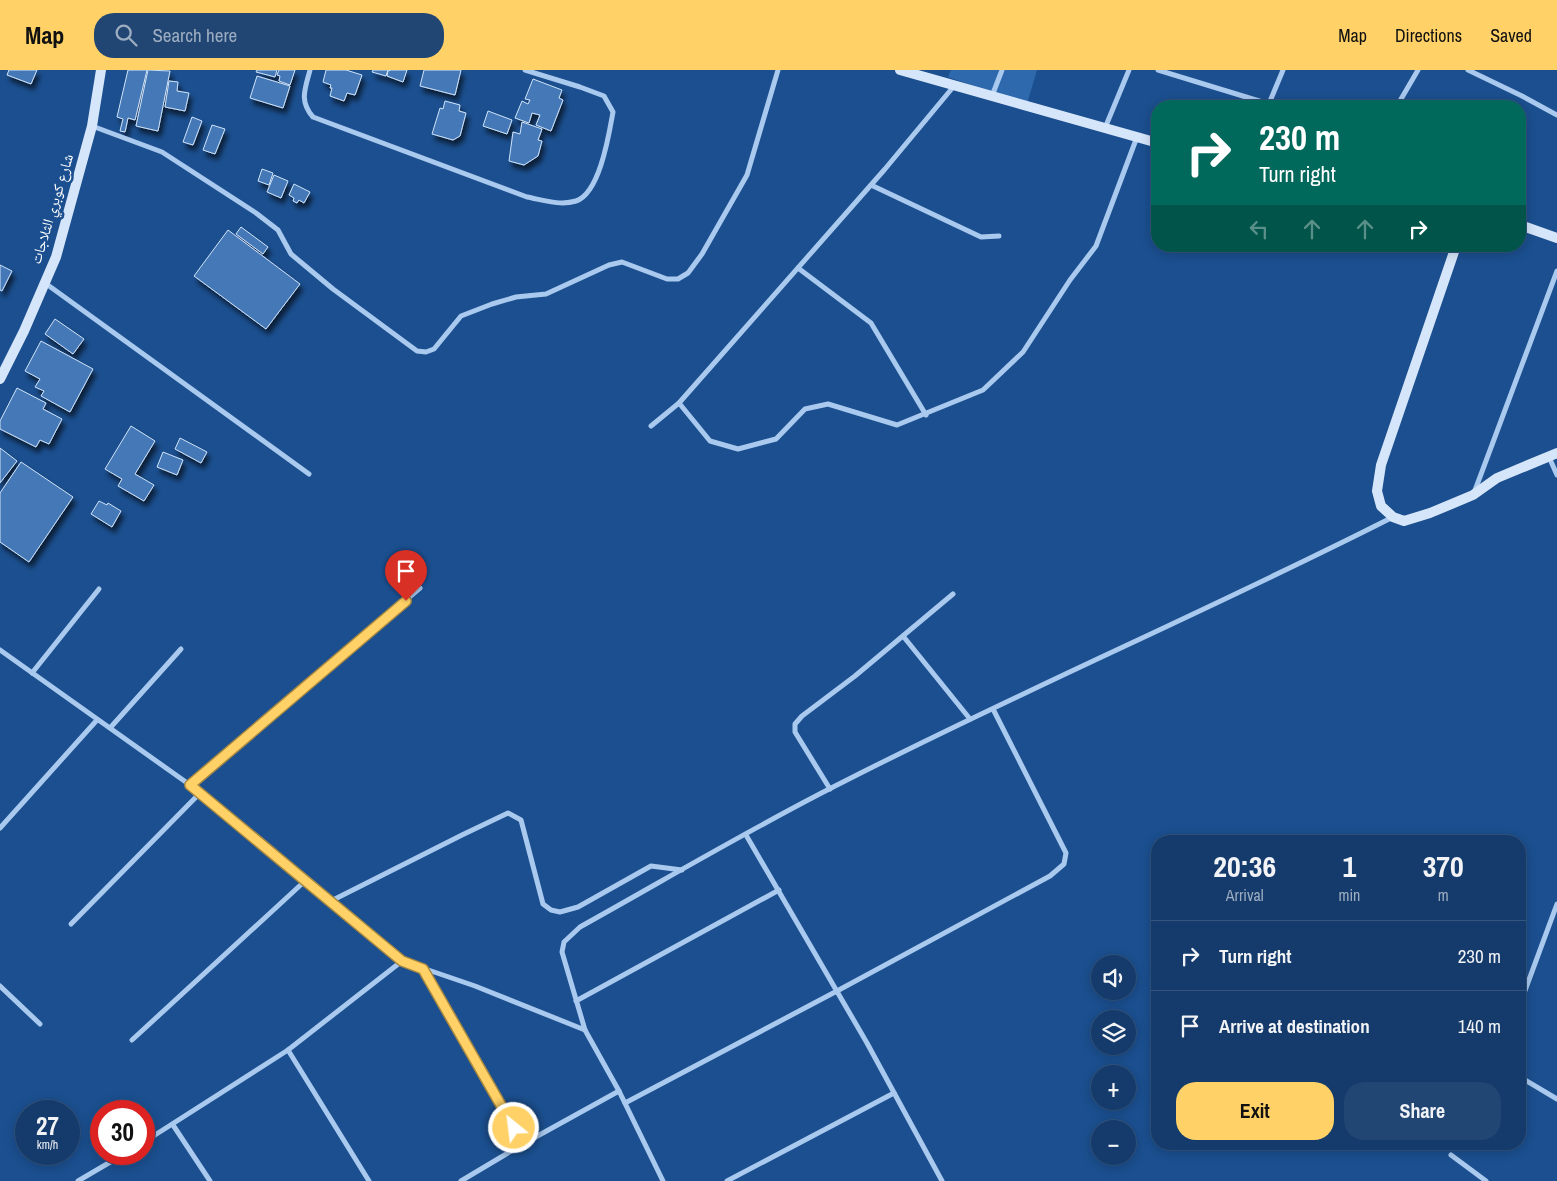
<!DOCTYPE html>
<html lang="en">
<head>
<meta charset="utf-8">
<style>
  :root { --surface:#143b6b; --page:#214673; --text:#f1f3f6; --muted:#9dadc1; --line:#33557e; --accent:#ffd166 }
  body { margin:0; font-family:"Archivo Narrow","Noto Naskh Arabic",sans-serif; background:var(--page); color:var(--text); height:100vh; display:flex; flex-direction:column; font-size:19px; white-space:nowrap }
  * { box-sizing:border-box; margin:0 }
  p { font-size:16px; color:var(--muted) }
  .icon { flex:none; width:28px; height:28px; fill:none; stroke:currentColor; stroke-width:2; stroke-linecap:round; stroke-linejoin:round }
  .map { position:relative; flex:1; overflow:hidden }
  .drawer { position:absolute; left:1151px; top:765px; width:375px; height:315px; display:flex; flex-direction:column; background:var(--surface); border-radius:20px; box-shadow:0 2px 12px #0003,0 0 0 1px var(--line) }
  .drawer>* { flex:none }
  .top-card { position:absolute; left:1151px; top:30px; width:375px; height:152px; border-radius:20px; box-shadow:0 2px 12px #0003,0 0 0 1px var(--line); background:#00695c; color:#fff; overflow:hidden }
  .tools { position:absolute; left:1091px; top:885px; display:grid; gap:10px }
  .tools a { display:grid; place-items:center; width:45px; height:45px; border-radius:50%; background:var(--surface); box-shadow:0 2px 12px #0003,0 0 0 1px var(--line); font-size:25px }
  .speed { position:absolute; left:15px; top:1030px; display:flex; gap:10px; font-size:25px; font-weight:700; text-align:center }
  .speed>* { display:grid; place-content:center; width:65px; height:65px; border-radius:50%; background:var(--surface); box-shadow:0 2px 12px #0003,0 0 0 1px var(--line); line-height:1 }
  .speed small { font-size:12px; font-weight:400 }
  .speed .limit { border:8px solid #d22; background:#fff; color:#111 }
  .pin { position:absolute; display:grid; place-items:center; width:42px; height:42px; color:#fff; margin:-51px -21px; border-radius:50% 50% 50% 0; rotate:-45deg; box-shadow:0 0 5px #0007 }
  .pin .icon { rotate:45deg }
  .me { position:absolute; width:55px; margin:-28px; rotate:331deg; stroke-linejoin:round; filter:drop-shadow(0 0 4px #0008) }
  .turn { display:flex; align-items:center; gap:18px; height:105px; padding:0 25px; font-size:22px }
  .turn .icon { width:65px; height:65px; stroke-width:2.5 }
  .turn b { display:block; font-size:35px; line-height:42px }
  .lanes { display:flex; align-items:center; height:48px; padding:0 25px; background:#0003; justify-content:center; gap:25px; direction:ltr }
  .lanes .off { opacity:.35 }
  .eta { display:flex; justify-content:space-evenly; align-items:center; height:85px; text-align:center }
  .eta b { font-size:30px; font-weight:700; line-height:35px }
  .primary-button { display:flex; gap:10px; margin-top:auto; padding:10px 25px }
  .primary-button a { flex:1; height:58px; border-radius:20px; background:var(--accent); color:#111; font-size:20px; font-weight:700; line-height:58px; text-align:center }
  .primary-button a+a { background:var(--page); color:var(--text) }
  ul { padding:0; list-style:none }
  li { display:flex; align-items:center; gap:15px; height:70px; padding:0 25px; border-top:1px solid var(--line) }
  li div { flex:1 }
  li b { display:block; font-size:19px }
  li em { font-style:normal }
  header { display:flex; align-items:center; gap:30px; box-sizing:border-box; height:70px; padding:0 25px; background:var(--accent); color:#111 }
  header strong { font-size:24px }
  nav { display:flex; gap:28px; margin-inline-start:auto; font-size:18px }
  .search { width:350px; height:45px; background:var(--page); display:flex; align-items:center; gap:12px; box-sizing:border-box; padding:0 18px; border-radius:20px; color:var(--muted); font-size:19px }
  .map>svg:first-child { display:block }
  .green { fill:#2e69ad }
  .building { fill:#4478b7; stroke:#cfe3fa; filter:url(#shadow) }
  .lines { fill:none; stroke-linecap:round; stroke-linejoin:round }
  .street { stroke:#a9c9ee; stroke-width:5 }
  .secondary { stroke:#d6e6fa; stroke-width:10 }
  .route-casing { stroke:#a68842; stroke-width:12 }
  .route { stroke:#ffd166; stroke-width:9 }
  .labels { text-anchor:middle; stroke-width:5; stroke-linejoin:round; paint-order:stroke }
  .street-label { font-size:15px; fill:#fff; stroke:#1b4f8f }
</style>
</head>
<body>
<header>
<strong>Map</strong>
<div class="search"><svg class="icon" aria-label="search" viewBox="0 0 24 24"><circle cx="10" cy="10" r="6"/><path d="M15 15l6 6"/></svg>Search here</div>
<nav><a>Map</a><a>Directions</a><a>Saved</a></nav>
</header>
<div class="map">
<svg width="1557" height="1111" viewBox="0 0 1557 1111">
  <defs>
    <filter id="shadow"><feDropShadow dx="3" dy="5.5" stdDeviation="2.5" flood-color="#0009"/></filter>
  </defs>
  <rect width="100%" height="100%" fill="#1b4f8f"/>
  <polygon class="green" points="951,0 1037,0 1027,34 948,7"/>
  <g class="building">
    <polygon points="9,0 37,0 31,14 7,5"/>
    <polygon points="128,0 147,0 135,50 128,48 125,62 120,61 123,49 117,47"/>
    <polygon points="148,0 170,1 158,61 136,56"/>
    <polygon points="257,0 277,0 275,7 256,2"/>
    <polygon points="279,0 295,0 290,15 279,11 280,6 277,5"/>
    <polygon points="326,0 346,0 362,5 355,25 347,23 344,31 330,26 332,18 330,18 331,15 323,12"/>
    <polygon points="373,0 388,0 386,6 372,2"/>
    <polygon points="391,0 407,0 403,12 387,6 388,1"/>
    <polygon points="424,0 461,0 455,25 420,16"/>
    <polygon points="257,6 290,16 283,38 250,28"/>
    <polygon points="533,9 562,20 559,28 563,30 551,61 536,55 540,45 532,43 529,53 515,48 522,31 528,34 530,30 525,29"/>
    <polygon points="169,11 178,12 177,21 189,23 185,41 165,37"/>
    <polygon points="445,31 460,35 459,41 466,43 460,66 453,70 432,64 440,38 443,39"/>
    <polygon points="488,41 512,50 507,64 483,56"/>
    <polygon points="192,47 202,51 193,75 183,72"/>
    <polygon points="522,52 542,59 538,70 542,71 538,86 524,95 509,91 513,62 520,64"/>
    <polygon points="212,55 225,59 215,84 203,80"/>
    <polygon points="262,99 273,103 269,115 258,111"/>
    <polygon points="274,105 288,111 281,128 267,122"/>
    <polygon points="294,114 310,122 304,133 299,130 297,133 293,131 294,128 289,125"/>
    <polygon points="241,157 268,177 263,184 236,164"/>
    <polygon points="228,160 300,214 266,259 194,206"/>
    <polygon points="0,195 12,201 2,221 0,220"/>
    <polygon points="55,249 84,269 73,284 45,264"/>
    <polygon points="41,271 93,299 70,342 41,326 44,321 35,317 40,309 25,301"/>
    <polygon points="17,318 46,333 43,339 62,349 49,374 40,370 36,377 0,359 0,351"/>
    <polygon points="131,356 155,371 135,404 154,415 144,431 118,416 122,409 105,399"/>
    <polygon points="180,368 207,382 201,393 175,379"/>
    <polygon points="0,378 17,391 0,413"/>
    <polygon points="163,382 183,390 177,405 157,397"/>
    <polygon points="21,392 73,427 29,492 0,472 0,423"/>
    <polygon points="99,431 107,435 108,433 121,441 112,457 91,444"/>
  </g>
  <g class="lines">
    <g class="street">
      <path d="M310 0C305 19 299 31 313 47L527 127C543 130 560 136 576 131 600 123 609 64 613 42L604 26 580 17 525 0"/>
      <polyline points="1158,0 1269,34"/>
      <polyline points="1468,0 1522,26 1557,45"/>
      <polyline points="992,26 1002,0"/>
      <polyline points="1268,36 1283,0"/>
      <polyline points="1397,36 1418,0"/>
      <polyline points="92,56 162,82 256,143 278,160 291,184 333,219 417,281 426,282 434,279 461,246 492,234 516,227 546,224 609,195 622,192 667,209 678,209 688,203 702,184 747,105 778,0"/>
      <polyline points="1105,58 1129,0"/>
      <polyline points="871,115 981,167 999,166"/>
      <polyline points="798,198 871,253 926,345"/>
      <polyline points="45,213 309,404"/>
      <polyline points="679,333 710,371 738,379 776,369 805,339 828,334 897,355 983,320 1023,282 1070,210 1096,176 1137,67"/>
      <polyline points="651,356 679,333 885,99 954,16"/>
      <polyline points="1549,387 1557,405"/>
      <polyline points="1474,423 1557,201"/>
      <polyline points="903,566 970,649"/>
      <polyline points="0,580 190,715 402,891 475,916 585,960"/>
      <polyline points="32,603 99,519"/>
      <polyline points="110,658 181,579"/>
      <polyline points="190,715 420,518"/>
      <polyline points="830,719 795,662 795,654 802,646 855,606 953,524"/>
      <polyline points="0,758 97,650"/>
      <polyline points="746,765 867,973 942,1111"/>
      <polyline points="331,831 462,765 508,743 521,750 543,834 551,840 560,842 578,837 651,796 682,800"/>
      <polyline points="71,854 199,724"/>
      <polyline points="423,899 523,1074"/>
      <polyline points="0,916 40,954"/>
      <polyline points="576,931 779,820"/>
      <polyline points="1520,934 1557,834"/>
      <polyline points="132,970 306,810"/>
      <polyline points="288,980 369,1111"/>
      <polyline points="1520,1007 1557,1029"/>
      <polyline points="625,1033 837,921 1050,806 1064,794 1066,783 993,639"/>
      <polyline points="173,1055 210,1111"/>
      <polyline points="144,1072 288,980 402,891"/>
      <polyline points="1451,1085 1486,1111"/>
      <polyline points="78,1111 124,1084"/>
      <polyline points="461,1111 523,1074 619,1021"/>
      <path d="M663 1111 619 1021 585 960 562 882 564 872 580 857C668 808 755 756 845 711 1025 619 1212 539 1393 447"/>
      <polyline points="727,1111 894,1023"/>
    </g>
    <g class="secondary">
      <polyline points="900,0 1158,73"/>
      <polyline points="1520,155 1557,168"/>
      <polyline points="1456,176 1381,395 1377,421 1381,436 1393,447 1404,451 1430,443 1473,425 1497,408 1557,383"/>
      <polyline points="0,309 24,261 56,187 92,56 101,0"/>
    </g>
  </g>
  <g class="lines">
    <g class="route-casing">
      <polyline id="route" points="406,531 190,715 402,891 423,899 514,1058"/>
    </g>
    <use href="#route" class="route"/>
  </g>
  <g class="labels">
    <g class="street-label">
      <text transform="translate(52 139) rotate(-73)" y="5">شارع كوبري الثلاجات</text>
    </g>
  </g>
</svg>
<div class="tools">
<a><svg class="icon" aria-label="sound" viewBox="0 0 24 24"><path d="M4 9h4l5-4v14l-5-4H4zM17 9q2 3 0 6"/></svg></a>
<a><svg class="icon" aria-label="layers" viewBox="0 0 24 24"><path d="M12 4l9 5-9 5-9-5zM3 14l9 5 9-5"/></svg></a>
<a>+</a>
<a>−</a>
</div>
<div class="speed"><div>27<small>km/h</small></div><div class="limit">30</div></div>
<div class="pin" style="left:406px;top:531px;background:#d93025"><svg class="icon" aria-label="arrive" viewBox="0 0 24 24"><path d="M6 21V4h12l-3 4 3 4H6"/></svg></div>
<svg class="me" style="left:514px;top:1058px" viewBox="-20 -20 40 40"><circle r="17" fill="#ffd166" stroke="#fff" stroke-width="3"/><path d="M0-11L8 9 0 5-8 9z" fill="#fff"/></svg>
<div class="top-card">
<div class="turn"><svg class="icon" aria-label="right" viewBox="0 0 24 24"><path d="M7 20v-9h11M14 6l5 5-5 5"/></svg><div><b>230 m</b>Turn right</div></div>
<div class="lanes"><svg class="icon off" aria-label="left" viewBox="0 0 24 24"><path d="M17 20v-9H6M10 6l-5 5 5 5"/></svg><svg class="icon off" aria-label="ahead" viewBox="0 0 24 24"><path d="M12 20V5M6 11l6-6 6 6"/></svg><svg class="icon off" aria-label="ahead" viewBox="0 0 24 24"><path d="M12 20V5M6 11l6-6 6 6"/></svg><svg class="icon" aria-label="right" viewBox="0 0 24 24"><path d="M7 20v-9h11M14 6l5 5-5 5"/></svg></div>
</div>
<section class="drawer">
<div class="eta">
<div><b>20:36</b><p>Arrival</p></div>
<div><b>1</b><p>min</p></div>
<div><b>370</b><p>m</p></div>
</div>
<ul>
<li><svg class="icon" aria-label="right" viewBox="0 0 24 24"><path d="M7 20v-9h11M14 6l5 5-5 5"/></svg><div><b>Turn right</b></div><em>230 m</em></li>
<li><svg class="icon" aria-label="arrive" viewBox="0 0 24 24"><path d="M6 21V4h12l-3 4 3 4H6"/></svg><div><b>Arrive at destination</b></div><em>140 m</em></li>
</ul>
<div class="primary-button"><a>Exit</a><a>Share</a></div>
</section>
</div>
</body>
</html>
